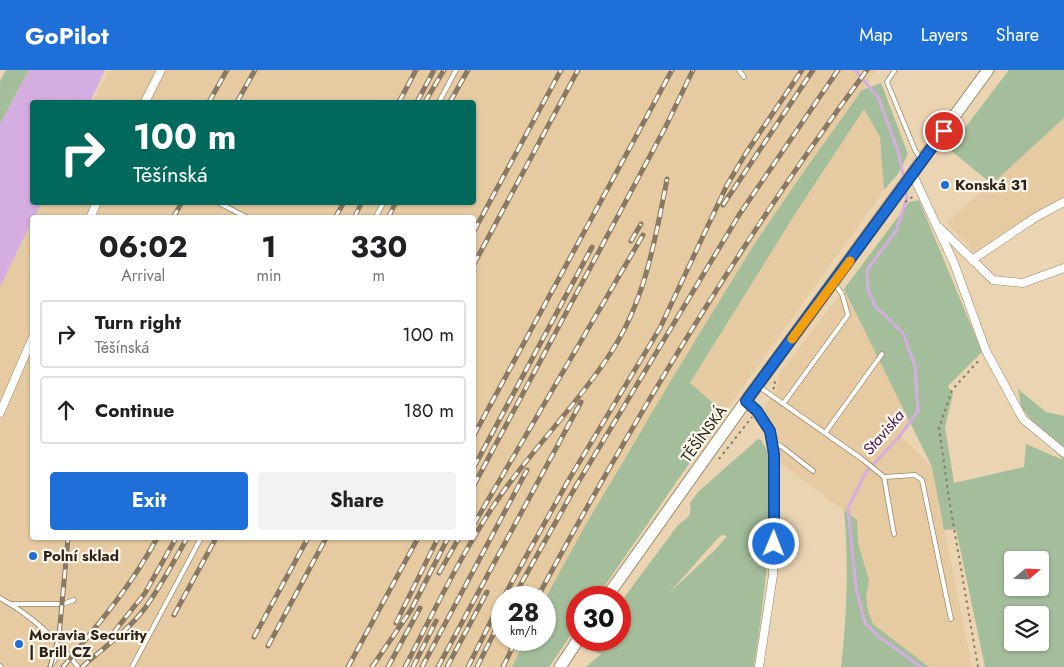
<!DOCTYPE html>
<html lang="en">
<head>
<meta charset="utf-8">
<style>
  :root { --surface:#fff; --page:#f2f2f2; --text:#202124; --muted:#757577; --line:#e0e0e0; --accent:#1f6fd9 }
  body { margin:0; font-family:Jost,sans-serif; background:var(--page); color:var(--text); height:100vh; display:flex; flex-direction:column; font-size:19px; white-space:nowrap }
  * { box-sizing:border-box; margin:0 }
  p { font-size:16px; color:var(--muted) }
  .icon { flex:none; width:28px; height:28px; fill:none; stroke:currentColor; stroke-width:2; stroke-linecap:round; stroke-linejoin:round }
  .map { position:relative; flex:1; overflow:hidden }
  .sheet { position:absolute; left:30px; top:145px; width:446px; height:325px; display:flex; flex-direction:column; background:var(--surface); border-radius:5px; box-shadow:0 1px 4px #0004 }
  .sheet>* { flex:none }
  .hud { position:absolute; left:30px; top:30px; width:446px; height:105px; border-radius:5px; box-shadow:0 1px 4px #0004; background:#00695c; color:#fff; overflow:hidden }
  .needle { width:32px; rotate:71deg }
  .buttons { position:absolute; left:1004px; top:481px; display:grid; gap:10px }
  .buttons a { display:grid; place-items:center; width:45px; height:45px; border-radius:5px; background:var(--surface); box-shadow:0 1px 4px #0004; font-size:25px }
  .speed { position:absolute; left:491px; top:516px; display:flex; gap:10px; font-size:25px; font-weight:700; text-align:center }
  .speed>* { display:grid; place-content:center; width:65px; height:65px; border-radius:50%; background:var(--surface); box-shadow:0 1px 4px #0004; line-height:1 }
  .speed small { font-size:12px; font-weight:400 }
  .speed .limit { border:8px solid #d22; background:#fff; color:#111 }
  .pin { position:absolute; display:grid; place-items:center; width:42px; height:42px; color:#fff; margin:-21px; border:2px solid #fff; border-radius:50%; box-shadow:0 1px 5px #0007 }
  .me { position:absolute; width:55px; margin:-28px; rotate:1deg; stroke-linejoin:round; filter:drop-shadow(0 0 4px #0008) }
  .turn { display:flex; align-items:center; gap:18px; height:105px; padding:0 20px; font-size:22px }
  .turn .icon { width:65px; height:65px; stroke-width:2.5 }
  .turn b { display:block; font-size:35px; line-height:42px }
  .eta { display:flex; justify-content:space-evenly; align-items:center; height:85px; text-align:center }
  .eta b { font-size:30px; font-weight:700; line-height:35px }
  .action { display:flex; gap:10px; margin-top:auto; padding:10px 20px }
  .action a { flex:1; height:58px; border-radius:5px; background:var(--accent); color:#fff; font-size:20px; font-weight:700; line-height:58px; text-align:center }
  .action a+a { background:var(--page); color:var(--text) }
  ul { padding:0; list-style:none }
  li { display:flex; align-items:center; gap:15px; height:68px; margin:0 10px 8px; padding:0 10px; border:2px solid var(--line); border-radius:5px }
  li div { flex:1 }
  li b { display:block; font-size:19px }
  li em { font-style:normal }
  header { display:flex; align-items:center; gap:30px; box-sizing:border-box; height:70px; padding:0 25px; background:var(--accent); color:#fff }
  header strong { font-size:24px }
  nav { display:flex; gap:28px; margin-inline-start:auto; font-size:18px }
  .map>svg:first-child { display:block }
  .built { fill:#e6caa2 }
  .green { fill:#a4bd9b; fill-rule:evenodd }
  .water { fill:#d4aee0 }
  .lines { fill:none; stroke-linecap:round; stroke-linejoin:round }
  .stream { stroke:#d4aee0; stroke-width:3 }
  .service-casing { stroke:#9e8869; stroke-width:5.5 }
  .minor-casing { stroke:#9e8869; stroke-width:9 }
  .secondary-casing { stroke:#9e8869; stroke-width:13 }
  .path { stroke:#867760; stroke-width:2; stroke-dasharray:2.5 4; stroke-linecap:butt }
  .service { stroke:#fff; stroke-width:4 }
  .minor { stroke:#fff; stroke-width:8 }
  .secondary { stroke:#fff; stroke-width:11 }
  .rail-casing { stroke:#897962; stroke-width:5 }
  .rail { stroke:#fef7ed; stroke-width:3; stroke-dasharray:9; stroke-linecap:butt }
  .route-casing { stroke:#14488d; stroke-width:12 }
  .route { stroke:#1f6fd9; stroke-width:9 }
  .slow { stroke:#f59e0b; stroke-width:9 }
  .poi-dot { fill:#1f6fd9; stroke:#fef7ed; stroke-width:2 }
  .labels { text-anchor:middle; stroke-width:4.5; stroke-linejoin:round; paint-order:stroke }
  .poi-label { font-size:15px; font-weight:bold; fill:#2d2417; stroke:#fef7ed; text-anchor:start }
  .street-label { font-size:15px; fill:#2d2417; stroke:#fef7ed }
  .water-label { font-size:16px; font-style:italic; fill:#471955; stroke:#fef7ed }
</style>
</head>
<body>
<header>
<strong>GoPilot</strong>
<nav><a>Map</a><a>Layers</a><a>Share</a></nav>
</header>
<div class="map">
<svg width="1064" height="597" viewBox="0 0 1064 597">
  <rect width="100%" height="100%" fill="#ebd4b2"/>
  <g class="built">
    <polygon points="110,0 877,0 802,104 753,176 628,382 545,529 545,528 502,528 502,570 525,570 512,597 0,597 0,217 32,151 32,468 474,468 474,148 34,147 42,132 474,132 474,32 92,32"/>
    <polygon points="864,38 880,67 884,120 724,343 690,314 795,144"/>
    <polygon points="1064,48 1064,130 974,183 947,152"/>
    <polygon points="844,219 901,263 916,338 901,366 932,397 972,597 929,597 873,554 868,540 866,527 869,510 858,473 857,450 779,392 769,350 763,340 777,319 778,306"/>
  </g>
  <g class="green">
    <polygon points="6,0 29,0 0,54 0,11"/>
    <polygon points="1009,0 1064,0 1064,48 992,114 949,79"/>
    <polygon points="881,13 908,84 898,104 884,120 880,67 864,39 795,144 690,313 724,343 597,527 578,528 577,556 549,597 512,597 525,570 545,570 545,529 585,456 673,307 753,176 802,104 862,20"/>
    <path d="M919 130 982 282 948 316 953 324 945 357 954 413 1024 397 1026 374 1063 390 1021 337 1018 319 1046 342 1064 346V597H985L956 459 944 460 932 397 844 219 909 132ZM1012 490H1040V518H1012ZM1012 545H1040V572H1012Z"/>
    <path d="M758 369 761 370 768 382 770 391V422L767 496 760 555 754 597H586L601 584 586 579 592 570H620V533L678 455C688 447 692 447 690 433L698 422ZM722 465 727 466 716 479 669 523 717 469Z"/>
    <path d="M844 440 857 450 858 473 869 510 866 527 868 540 873 554 929 597H841C847 545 849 492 844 440Z"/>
  </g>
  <polygon class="water" points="29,0 105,0 90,32 32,32 32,132 42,133 34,147 32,148 32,151 0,217 0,54"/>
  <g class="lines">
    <g class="stream">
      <polyline points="855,0 878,27 898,81 904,109"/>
      <polyline points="905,117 907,128 896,161 867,200 868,220 875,236 903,263 915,296 918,341 899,367 866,402 848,438 856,518 865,553 878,566 921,597"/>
    </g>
    <g class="service-casing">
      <g id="service">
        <polyline points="739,0 744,7"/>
        <polyline points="895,0 887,12 915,80 920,88"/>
        <polyline points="439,32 456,0"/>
        <polyline points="217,132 248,148"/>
        <polyline points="375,148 384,132"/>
        <polyline points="758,316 862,389 884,407 894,464"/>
        <polyline points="783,334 848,245 842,224 834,213"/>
        <polyline points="825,363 882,284"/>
        <polyline points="772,373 781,376 813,401"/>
        <polyline points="884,407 915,405 922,410 951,549"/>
        <path d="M0 528C30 545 58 570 78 597"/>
        <polyline points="12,534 63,534 74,530"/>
        <polyline points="0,596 1,597"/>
        <polyline points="50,597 62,579"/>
        <polyline points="132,597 201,468"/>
      </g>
    </g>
    <g class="minor-casing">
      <g id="minor">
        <polyline points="145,32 161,0"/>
        <polyline points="913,105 954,193 986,281 1023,349 1064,383"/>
        <polyline points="90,148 97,132"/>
        <polyline points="940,158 993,210 1023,213 1064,198"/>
        <polyline points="972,190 1036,147 1064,132"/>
        <polyline points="746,331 757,341 769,361 774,384 775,443 773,505 759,597"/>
        <polyline points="0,343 32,269"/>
      </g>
    </g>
    <g class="secondary-casing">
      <g id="secondary">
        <polyline points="606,528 746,331 988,0"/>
        <polyline points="560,597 578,570"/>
      </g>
    </g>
    <g class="path">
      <polyline points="905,132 914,126"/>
      <polyline points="773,319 776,315 774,311"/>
      <polyline points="719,389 752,347"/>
      <polyline points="573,561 578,555"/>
      <polyline points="978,597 950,435 939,358 952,320 980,289"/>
    </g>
    <use href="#service" class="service"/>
    <use href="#minor" class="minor"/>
    <use href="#secondary" class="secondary"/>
    <g class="rail-casing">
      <g id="rail">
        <polyline points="209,32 227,0"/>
        <polyline points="237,32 255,0"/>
        <polyline points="399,32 416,0"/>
        <polyline points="417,32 434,0"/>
        <polyline points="425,32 444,0"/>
        <polyline points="450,32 468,0"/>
        <polyline points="723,135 813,0"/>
        <polyline points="173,148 182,132"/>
        <polyline points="335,148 344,132"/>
        <polyline points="354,148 362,132"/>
        <polyline points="388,148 396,132"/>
        <polyline points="474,161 561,0"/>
        <polyline points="631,171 641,154"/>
        <polyline points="474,194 578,0"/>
        <polyline points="474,365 672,0"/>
        <polyline points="474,397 592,177"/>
        <polyline points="474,415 666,56 693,0"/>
        <polyline points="474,454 643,165"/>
        <polyline points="439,503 459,468"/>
        <polyline points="503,528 568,411 660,258 727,115 746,83 802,0"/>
        <polyline points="513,528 576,416 739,145 838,0"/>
        <path d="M537 528C636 345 743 167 867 0"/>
        <polyline points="174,545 216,468"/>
        <polyline points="396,553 438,468"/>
        <polyline points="114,562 145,523 176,468"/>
        <polyline points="254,567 308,468"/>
        <polyline points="268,576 326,468"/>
        <polyline points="50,597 59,566 68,468"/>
        <path d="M63 597C97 556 132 515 157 468"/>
        <path d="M82 597C103 578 128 561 145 538 161 516 174 491 187 468"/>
        <polyline points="348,597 418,468"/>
        <polyline points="372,597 411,540 448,468"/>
        <polyline points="388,597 420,538"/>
        <path d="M405 597C432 545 460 487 492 438 527 384 575 338 610 284 645 231 655 171 667 109"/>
        <polyline points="413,597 436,551"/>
        <polyline points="422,597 527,400"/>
        <polyline points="438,597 581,332"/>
        <polyline points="447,597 487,522"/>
        <polyline points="468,597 502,529"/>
        <polyline points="477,597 502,547"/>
        <polyline points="503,597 516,570"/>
      </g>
    </g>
    <use href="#rail" class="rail"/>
  </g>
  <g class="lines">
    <g class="route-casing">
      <polyline id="route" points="774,474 774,384 770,361 757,341 746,331 944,61"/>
    </g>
    <use href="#route" class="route"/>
    <polyline class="slow" points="792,269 850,191"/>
  </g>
  <g class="poi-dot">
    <circle cx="945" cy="115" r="5"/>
    <circle cx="33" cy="486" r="5"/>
    <circle cx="19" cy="574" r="5"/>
  </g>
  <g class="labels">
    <g class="poi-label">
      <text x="955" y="120">Konská 31</text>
      <text x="43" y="491">Polní sklad</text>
      <text x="29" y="570">Moravia Security<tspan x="29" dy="17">| Brill CZ</tspan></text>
    </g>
    <g class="street-label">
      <text transform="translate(704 364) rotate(-54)" y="5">TĚŠÍNSKÁ</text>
    </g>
    <g class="water-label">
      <text transform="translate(883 362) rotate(-49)" y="6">Staviska</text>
    </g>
  </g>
</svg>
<div class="buttons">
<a><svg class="needle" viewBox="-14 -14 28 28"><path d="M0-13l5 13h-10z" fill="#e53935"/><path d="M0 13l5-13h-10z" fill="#757577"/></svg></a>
<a><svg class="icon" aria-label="layers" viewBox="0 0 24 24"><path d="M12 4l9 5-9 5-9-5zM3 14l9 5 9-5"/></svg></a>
</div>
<div class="speed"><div>28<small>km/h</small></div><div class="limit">30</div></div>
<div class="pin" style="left:944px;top:61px;background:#d93025"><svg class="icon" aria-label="arrive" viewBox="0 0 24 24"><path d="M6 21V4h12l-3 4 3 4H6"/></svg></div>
<svg class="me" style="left:774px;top:474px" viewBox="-20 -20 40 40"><circle r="17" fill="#1f6fd9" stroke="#fff" stroke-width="3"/><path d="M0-11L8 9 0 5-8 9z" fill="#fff"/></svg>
<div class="hud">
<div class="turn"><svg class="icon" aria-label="right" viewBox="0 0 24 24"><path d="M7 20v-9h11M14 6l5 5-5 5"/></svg><div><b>100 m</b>Těšínská</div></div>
</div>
<section class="sheet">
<div class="eta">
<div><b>06:02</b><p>Arrival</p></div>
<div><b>1</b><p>min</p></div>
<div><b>330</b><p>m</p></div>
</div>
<ul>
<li><svg class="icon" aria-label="right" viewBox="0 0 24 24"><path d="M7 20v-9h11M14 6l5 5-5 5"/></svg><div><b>Turn right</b><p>Těšínská</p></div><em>100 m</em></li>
<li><svg class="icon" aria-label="ahead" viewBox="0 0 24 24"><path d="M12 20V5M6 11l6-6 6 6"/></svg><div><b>Continue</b></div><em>180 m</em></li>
</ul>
<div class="action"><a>Exit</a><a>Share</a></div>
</section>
</div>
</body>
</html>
